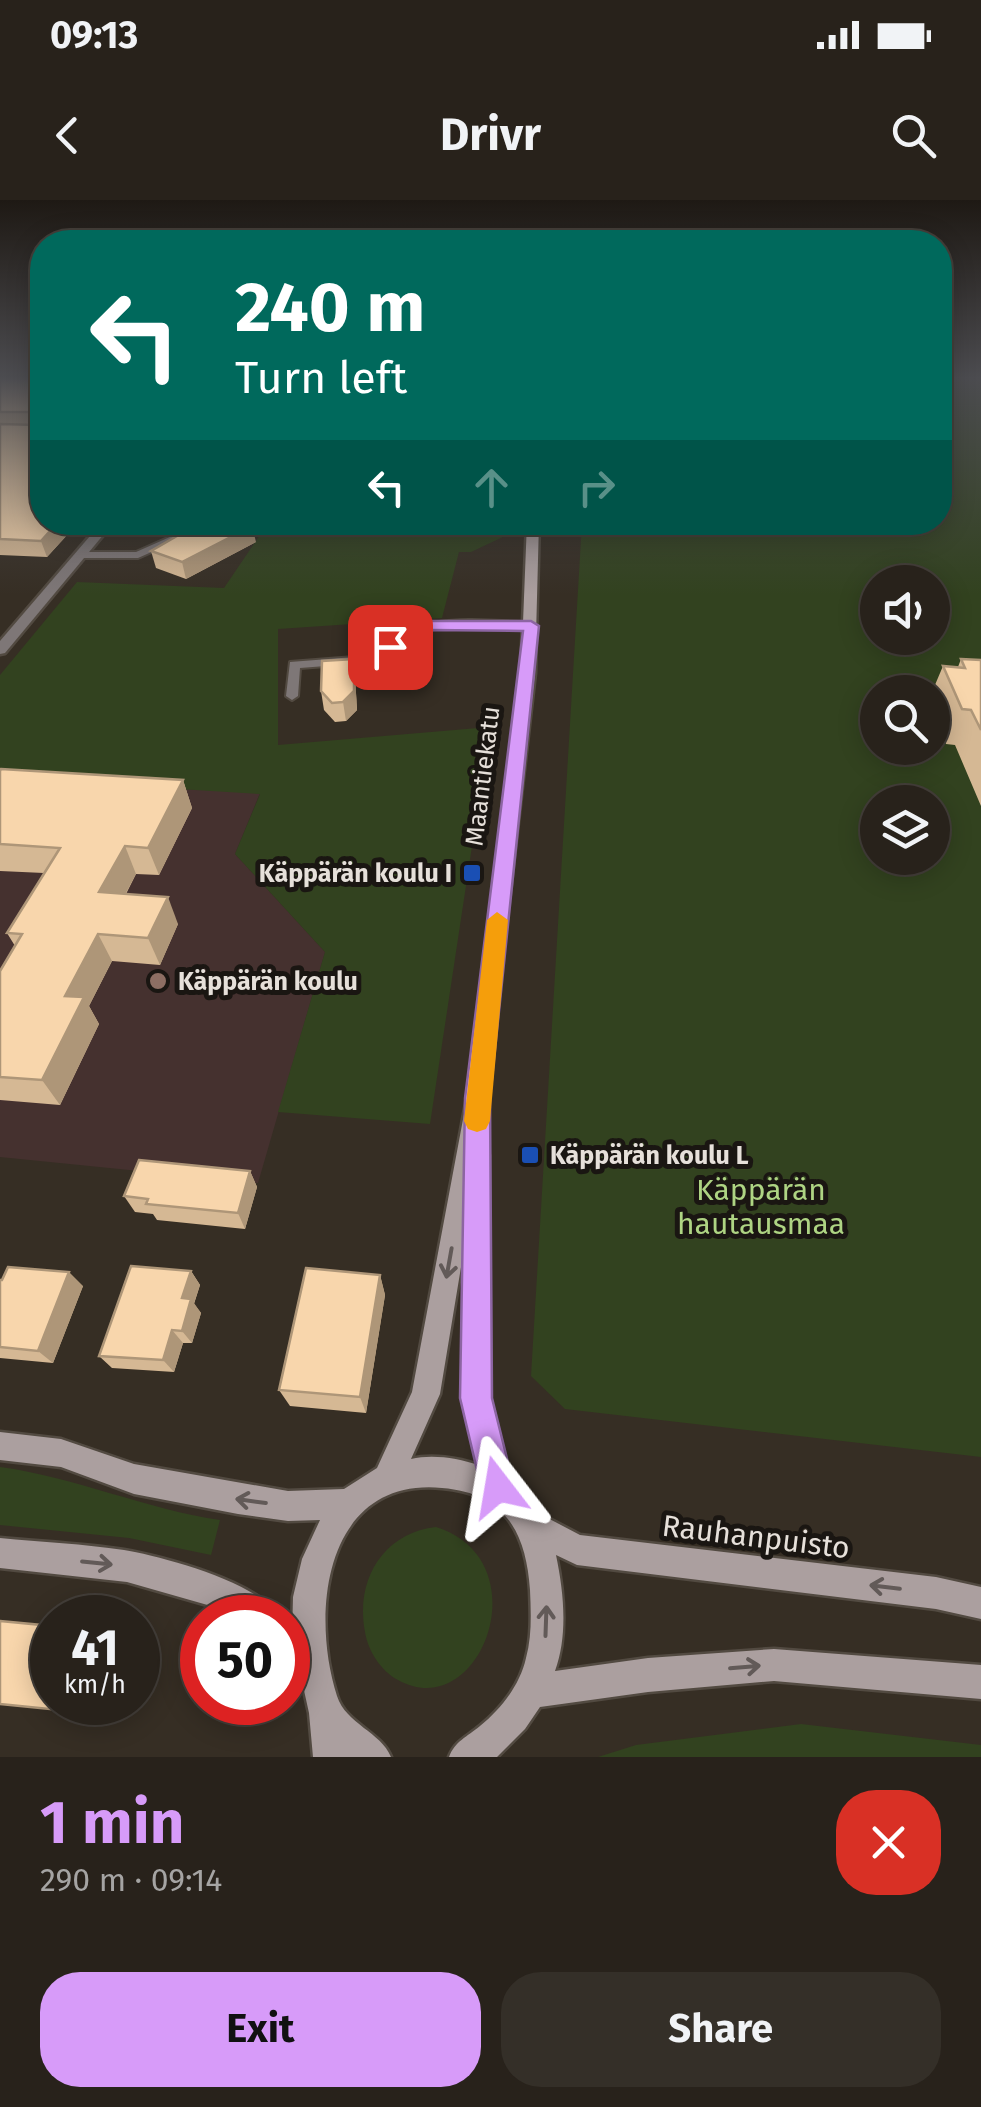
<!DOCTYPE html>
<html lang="en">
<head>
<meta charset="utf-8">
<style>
  :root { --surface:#28221b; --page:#342f28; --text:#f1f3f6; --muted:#a5a4a3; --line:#443f3a; --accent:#d79bf9 }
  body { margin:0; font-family:"Fira Sans",sans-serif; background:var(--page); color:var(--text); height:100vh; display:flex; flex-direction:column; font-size:38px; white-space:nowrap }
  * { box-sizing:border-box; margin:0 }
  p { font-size:32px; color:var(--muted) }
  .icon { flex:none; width:55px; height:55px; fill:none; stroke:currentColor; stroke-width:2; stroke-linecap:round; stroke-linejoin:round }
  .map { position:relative; height:1557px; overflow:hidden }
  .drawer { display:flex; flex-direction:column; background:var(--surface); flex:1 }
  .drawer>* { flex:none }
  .banner { position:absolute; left:30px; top:30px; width:922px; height:305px; border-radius:40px; box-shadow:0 5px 25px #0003,0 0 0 2px var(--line); background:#00695c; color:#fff; overflow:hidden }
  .controls { position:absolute; left:860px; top:365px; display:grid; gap:20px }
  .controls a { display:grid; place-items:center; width:90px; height:90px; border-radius:50%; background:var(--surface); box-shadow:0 5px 25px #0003,0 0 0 2px var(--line); font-size:50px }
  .speed { position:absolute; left:30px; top:1395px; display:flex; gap:20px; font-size:50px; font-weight:700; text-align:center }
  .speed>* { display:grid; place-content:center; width:130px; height:130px; border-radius:50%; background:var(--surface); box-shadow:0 5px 25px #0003,0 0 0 2px var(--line); line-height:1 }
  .speed small { font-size:25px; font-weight:400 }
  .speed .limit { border:15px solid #d22; background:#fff; color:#111 }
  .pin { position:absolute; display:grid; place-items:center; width:85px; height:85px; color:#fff; margin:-42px; border-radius:20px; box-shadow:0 5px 15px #0006 }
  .me { position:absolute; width:110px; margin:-55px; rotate:346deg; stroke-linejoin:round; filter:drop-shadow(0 0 8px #0008) }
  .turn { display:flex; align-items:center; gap:35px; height:210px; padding:0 40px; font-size:45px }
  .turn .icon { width:130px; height:130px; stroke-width:2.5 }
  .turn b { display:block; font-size:70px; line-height:85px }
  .lanes { display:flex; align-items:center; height:95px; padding:0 40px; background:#0003; justify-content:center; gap:50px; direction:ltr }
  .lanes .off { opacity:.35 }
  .round { display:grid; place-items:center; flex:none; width:105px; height:105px; border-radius:40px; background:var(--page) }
  .summary { display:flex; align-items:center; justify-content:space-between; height:170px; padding:0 40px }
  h1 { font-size:60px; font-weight:700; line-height:75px; color:var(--accent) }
  .button { display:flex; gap:20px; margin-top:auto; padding:20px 40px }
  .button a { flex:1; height:115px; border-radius:40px; background:var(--accent); color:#111; font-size:40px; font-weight:700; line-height:115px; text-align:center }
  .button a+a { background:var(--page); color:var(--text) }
  .status { display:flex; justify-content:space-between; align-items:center; height:70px; padding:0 50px; background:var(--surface); direction:ltr }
  .status svg { height:28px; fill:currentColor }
  header { display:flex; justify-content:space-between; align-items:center; height:130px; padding:0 40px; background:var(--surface); font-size:45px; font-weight:700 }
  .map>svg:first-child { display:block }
  .education { fill:#45312f }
  .green { fill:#32421f; fill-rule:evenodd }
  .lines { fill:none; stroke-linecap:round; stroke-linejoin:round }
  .lane-casing { stroke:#524a41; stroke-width:4 }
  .street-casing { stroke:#524a41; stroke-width:5 }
  .secondary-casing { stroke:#524a41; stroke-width:5 }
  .lane { fill:#7e7777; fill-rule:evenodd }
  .street { fill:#7e7777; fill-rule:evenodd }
  .secondary { fill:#ab9f9f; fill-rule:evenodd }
  .wall { fill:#d5b894 }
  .shaded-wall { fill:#ae9678 }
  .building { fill:#f8d6ac; stroke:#ae9678; stroke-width:2.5 }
  .oneway { stroke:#625a58 }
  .route { fill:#d79bf9; stroke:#8c65a2; stroke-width:2.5 }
  .slow { fill:#f59e0b }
  .transit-dot { fill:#1a4fb4; stroke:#1a1612; stroke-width:4 }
  .education-dot { fill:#8d6e63; stroke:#1a1612; stroke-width:4 }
  .labels { text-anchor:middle; stroke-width:10; stroke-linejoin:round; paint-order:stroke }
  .street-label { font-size:25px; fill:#e6e0da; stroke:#1a1612 }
  .poi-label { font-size:25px; font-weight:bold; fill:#e6e0da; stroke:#1a1612; text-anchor:start }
  .near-park-label { font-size:30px; fill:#aed483; stroke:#1a1612 }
  .near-street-label { font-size:30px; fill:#e6e0da; stroke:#1a1612 }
</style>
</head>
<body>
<div class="status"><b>09:13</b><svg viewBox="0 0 49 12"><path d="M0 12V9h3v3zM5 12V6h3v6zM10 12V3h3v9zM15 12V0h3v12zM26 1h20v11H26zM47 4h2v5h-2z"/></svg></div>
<header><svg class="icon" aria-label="back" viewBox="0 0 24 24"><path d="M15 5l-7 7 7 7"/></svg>Drivr<svg class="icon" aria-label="search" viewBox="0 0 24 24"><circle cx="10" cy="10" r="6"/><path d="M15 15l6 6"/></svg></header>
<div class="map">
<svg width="981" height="1557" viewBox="0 0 981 1557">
  <rect width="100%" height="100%" fill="#362e24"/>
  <polygon class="education" points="0,579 260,593 235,654 325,752 258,983 0,957"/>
  <g class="green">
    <path d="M940 177H981V1257L565 1209 531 1176 582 323 940 322ZM878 382H932V438H878ZM878 492H932V548H878ZM878 602H932V658H878Z"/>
    <polygon points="268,323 510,323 510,333 505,336 471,352 459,352 442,418 278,429 278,545 490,527 430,924 278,912 325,752 235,654 260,594 0,578 0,475 77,382 224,388"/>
    <path d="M0 1267C75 1277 145 1309 220 1320L211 1355 129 1338 0 1325Z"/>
    <path d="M436 1327C542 1360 481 1526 398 1480 381 1471 368 1451 365 1432 355 1380 383 1333 436 1327Z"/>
    <polygon points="801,1524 981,1545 981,1557 598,1557 636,1545"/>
  </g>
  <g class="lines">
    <g class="lane-casing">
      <g id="lane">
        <polygon points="179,333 183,334 183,338 138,358 81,358 76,355 81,352 136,352"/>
        <path d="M472 420 531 422 537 426 531 430C498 428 418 418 395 448 386 460 392 472 390 485L380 482 377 462 300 468 298 496 292 500 286 496 290 462 380 455C397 421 438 421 472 420Z"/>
      </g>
    </g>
    <g class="street-casing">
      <polygon id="street" points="102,322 114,322 5,453 0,454 0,441"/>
    </g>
    <g class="secondary-casing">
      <g id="secondary">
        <path d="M527 322H539L535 473 481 946 489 955 490 1198 511 1282 540 1314 580 1335 936 1377 981 1387V1419L936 1409 577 1365 556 1355C564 1393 568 1435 555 1471L648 1458 774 1449 981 1465V1499L774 1481 648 1492 540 1507 525 1529 497 1557H449C455 1541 467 1537 480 1526 501 1509 520 1485 526 1458 532 1436 531 1413 530 1390 526 1331 504 1293 442 1288 325 1277 310 1412 337 1496 346 1524 381 1532 391 1557H313L309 1513 292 1436 293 1397 302 1359 320 1320 288 1321 238 1314 134 1294 61 1267 0 1260V1232L61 1239 134 1264 288 1291 344 1289 377 1268 412 1192 467 898 521 473ZM464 1049 462 1198 478 1265C458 1258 432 1254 411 1259L440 1194Z"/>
        <path d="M0 1338C41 1342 84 1344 124 1350 160 1356 264 1383 278 1418H230L211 1406 127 1382 0 1368Z"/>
      </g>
    </g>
    <use href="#lane" class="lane"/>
    <use href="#street" class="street"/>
    <use href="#secondary" class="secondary"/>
  </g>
  <g class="wall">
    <polygon points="0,178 42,178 42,322 79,322 47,357 0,355"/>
    <polygon points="256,342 186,379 156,368 151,351"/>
    <polygon points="354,459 357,510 346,521 335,522 324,510 321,491"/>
    <polygon points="961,459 981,460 981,606 955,545 946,544 932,511 932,492 943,466 958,467"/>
    <polygon points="0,571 183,580 192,608 159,675 136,674 126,694 178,724 160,765 112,761 89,806 99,824 60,905 0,900 0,771 15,746 7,733 44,673 0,671"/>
    <polygon points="250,971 257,987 245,1029 157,1020 153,1014 135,1012 124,996"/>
    <polygon points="191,1071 200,1085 194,1104 201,1113 192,1143 183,1143 174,1172 112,1168 99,1156"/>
    <polygon points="380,1075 385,1095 366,1213 290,1206 279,1190"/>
    <polygon points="0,1080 83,1086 53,1163 0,1158"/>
  </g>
  <g class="shaded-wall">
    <polygon points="58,322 79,322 47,357 41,341"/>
    <polygon points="252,326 256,342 186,379 182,362"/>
    <polygon points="354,459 357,510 346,521 343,502"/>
    <polygon points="183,580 192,608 159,675 148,648"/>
    <polygon points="125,646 136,674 112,719 99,692"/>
    <polygon points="168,697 178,724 160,765 148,738"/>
    <polygon points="98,734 112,761 89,806 99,824 60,905 42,880 65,796"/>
    <polygon points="250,971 257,987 245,1029 238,1013"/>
    <polygon points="191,1071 200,1085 194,1103 201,1113 192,1143 182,1131 182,1098"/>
    <polygon points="69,1072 83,1086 53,1163 38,1151"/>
    <polygon points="380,1075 385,1095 366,1213 360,1197"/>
    <polygon points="172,1130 183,1143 174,1172 163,1160"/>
    <polygon points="61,1502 84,1502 82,1510 59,1510"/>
  </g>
  <g class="building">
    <polygon points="0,178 42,178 42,228 35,235 42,235 42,322 58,322 41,341 0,339 0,224 37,225 41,216 37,212 0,212"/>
    <polygon points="209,322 251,322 252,326 182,362 151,351 196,325 201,326"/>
    <polygon points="354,459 354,491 343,502 332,503 321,491 322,461"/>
    <polygon points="961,459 981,460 981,530 971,510 962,509 943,466 965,468"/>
    <polygon points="1,569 183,580 148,648 125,646 99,692 168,697 148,738 98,734 65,796 84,797 42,880 0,877 0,771 22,734 7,733 60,648 0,644 0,571"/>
    <polygon points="139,960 250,971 238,1013 146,1004 148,999 124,996"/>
    <polygon points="131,1066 191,1071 182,1098 191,1099 182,1131 172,1130 163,1160 99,1156"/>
    <polygon points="8,1067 69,1072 38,1151 0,1147 0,1080 2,1080"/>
    <polygon points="306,1068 380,1075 360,1197 279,1190"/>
    <polygon points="0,1421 52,1426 52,1502 61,1502 59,1510 0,1504"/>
  </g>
  <defs><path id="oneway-shaft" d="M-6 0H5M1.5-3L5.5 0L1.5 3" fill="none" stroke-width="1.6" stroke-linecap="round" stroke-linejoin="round" transform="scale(2.5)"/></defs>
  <g class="oneway">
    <use href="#oneway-shaft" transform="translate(449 1063) rotate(100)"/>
    <use href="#oneway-shaft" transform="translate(251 1301) rotate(-172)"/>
    <use href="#oneway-shaft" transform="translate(97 1363) rotate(6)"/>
    <use href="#oneway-shaft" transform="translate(885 1387) rotate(-173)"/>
    <use href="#oneway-shaft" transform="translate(546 1421) rotate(-88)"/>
    <use href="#oneway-shaft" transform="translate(745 1467) rotate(-5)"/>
  </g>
  <linearGradient id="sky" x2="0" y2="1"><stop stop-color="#1e1914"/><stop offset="0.45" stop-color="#4c4c50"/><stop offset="1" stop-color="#4c4c50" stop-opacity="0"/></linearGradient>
  <rect width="981" height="395" fill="url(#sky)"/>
  <polygon class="route" points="430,421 531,421 539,426 490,898 492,1198 514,1287 509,1299 498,1304 486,1299 481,1287 460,1198 465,898 523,431 430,430 420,433 396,450 382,447 409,426"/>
  <polygon class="slow" points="497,712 508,720 490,921 486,929 477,932 468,929 464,921 487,720"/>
  <g class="transit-dot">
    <rect x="462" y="663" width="20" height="20" rx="5"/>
    <rect x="520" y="945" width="20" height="20" rx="5"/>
  </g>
  <circle class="education-dot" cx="158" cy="781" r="10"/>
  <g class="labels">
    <g class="street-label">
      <text transform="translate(482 576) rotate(-83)" y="9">Maantiekatu</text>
    </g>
    <g class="poi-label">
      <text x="452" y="682" text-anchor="end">Käppärän koulu I</text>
      <text x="178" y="790">Käppärän koulu</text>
      <text x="550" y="964">Käppärän koulu L</text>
    </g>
    <g class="near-park-label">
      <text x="761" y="1000">Käppärän<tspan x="761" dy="34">hautausmaa</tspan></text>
    </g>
    <g class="near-street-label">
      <text transform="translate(756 1337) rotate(7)" y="10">Rauhanpuisto</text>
    </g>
  </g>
</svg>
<div class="controls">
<a><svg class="icon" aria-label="sound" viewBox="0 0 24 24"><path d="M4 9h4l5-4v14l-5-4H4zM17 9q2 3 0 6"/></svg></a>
<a><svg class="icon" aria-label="search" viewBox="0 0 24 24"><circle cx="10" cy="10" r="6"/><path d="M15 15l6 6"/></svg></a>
<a><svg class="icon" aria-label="layers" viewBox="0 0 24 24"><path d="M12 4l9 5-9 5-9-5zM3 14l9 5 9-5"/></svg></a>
</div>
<div class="speed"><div>41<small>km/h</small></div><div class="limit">50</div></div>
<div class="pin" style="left:390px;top:447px;background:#d93025"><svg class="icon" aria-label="arrive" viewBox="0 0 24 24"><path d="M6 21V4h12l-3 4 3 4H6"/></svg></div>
<svg class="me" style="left:498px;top:1287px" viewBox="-20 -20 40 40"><path d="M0-17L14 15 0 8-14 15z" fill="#d79bf9" stroke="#fff" stroke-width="4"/></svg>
<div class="banner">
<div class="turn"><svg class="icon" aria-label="left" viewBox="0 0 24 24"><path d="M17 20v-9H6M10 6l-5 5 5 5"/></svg><div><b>240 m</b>Turn left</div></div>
<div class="lanes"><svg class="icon" aria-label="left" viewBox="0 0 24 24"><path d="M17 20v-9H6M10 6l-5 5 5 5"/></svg><svg class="icon off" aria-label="ahead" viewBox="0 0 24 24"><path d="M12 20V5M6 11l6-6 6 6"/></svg><svg class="icon off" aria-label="right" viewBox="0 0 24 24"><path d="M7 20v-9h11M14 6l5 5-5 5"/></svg></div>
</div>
</div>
<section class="drawer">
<div class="summary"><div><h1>1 min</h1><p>290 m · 09:14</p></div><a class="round" style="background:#d93025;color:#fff"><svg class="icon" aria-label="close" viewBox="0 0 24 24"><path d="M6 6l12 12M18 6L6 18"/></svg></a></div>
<div class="button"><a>Exit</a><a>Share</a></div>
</section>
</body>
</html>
